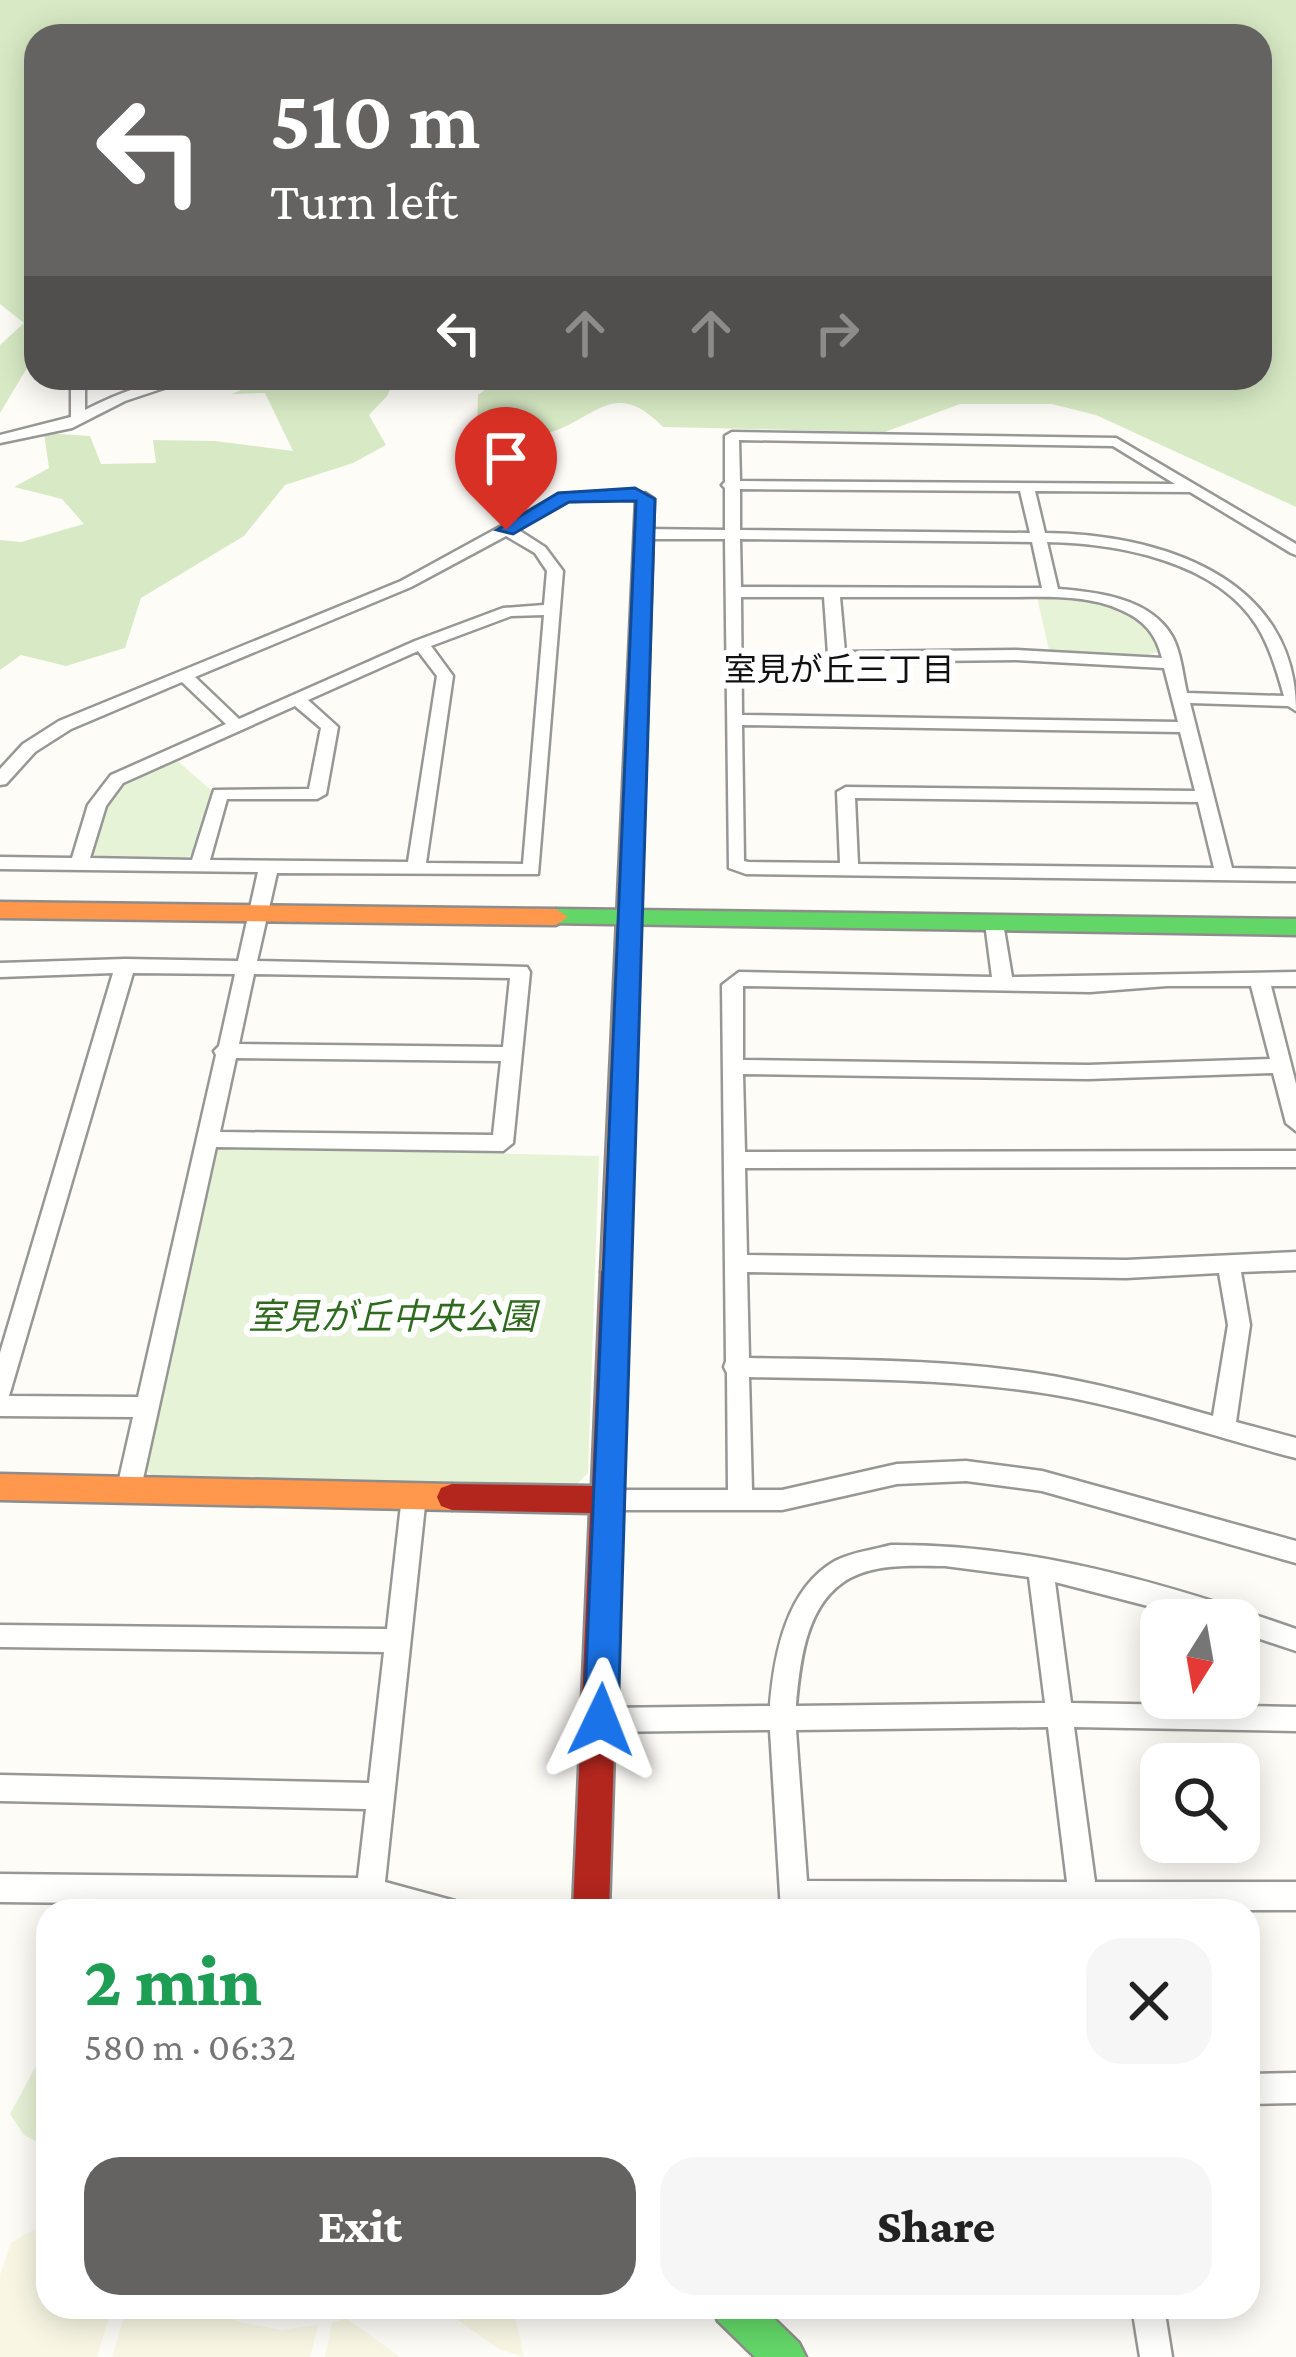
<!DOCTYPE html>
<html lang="en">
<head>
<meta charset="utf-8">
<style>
  :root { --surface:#fff; --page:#f6f6f6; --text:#222; --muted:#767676; --accent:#646362 }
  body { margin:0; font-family:"Crimson Pro","Noto Sans JP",serif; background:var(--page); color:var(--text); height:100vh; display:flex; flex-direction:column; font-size:45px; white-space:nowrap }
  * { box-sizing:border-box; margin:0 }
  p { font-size:39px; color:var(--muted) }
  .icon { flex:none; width:66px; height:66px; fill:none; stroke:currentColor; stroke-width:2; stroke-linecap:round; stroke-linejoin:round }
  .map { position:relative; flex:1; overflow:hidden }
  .panel { position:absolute; left:36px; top:1899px; width:1224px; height:420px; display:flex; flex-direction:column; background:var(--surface); border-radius:36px; box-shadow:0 6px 30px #0003 }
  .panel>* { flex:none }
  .top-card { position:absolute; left:24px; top:24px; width:1248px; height:366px; border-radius:36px; box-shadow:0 6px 30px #0003; background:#646362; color:#fff; overflow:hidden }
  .needle { width:78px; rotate:191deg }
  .controls { position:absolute; left:1140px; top:1599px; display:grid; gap:24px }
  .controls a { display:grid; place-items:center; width:120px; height:120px; border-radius:24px; background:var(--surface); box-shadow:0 6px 30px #0003; font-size:60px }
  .pin { position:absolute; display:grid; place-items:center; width:102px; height:102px; color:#fff; margin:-123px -51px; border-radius:50% 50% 50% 0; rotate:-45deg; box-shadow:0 0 12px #0007 }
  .pin .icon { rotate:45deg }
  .me { position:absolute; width:132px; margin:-66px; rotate:2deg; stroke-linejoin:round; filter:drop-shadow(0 0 9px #0008) }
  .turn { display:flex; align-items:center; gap:42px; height:252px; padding:0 48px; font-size:54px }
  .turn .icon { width:156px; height:156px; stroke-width:2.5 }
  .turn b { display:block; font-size:84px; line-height:102px }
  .lanes { display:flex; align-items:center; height:114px; padding:0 48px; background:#0003; justify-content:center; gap:60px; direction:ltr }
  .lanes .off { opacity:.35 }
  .round { display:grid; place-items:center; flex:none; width:126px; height:126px; border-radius:36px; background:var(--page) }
  .summary { display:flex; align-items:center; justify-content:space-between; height:204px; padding:0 48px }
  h1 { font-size:72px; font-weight:800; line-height:90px; color:#1e9e55 }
  .primary-button { display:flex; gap:24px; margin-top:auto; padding:24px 48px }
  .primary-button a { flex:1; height:138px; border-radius:36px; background:var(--accent); color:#fff; font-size:48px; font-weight:800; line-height:138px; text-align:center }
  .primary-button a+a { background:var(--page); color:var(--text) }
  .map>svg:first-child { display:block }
  .farmland { fill:#f9f7e4 }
  .green { fill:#e7f3d7 }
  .forest { fill:#d8eac5 }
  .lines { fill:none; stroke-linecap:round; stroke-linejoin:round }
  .street-casing { stroke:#979795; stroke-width:5 }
  .fast-casing { stroke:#8e8d8b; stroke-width:5 }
  .slow-casing { stroke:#8e8d8b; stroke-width:5 }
  .jam-casing { stroke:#8e8d8b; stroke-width:5 }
  .street { fill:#fffffe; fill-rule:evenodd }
  .fast { fill:#63d668; fill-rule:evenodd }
  .slow { fill:#ff974d; fill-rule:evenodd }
  .jam { fill:#b3261e; fill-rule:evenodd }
  .route { fill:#1a73e8; stroke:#114b97; stroke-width:3 }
  .labels { text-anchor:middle; stroke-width:12; stroke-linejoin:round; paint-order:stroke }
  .far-neighbourhood-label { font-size:33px; fill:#111; stroke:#fff }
  .park-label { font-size:36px; font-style:italic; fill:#2f6b1f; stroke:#fff }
</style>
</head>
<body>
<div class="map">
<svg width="1296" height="2357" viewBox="0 0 1296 2357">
  <rect width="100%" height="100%" fill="#fdfcf7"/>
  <g class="farmland">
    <polygon points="35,2229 48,2237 48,2307 112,2307 97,2357 0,2357 0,2275 11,2243"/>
    <polygon points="127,2307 204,2307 240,2322 281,2330 318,2325 310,2357 112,2357"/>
    <polygon points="440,2307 513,2307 524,2357 499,2349"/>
    <polygon points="346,2318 400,2357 325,2357 332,2323"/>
  </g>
  <g class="green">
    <path d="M1037 597C1080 598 1148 600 1158 652L1145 656 1049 650Z"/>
    <path d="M173 757 212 791 194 853 186 858 94 856 91 852C109 788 113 785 173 757Z"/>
    <polygon points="223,1147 599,1156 588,1473 575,1486 155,1478 146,1470 214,1153"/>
    <polygon points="48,2044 48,2147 24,2135 10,2114"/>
  </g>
  <g class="forest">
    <path d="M0 0H1296V507L1096 415 1052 404H960L885 432 663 427C612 375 595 422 544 434 525 439 496 429 477 426L478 395 501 378H1260V36H36V365L27 368 0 413V345L24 323 0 304Z"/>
    <polygon points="268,378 395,378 387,396 369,415 386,445 353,463 285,485 244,536 141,598 125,648 66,666 21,655 0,670 0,540 21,542 84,524 62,499 14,487 49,468 44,433 90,436 101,464 156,463 153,440 215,441 293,451 265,393 232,394"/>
  </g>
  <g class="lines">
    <g class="street-casing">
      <g id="street">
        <path d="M64 378H79L85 384V410C119 393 155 378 194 378L125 401 72 428 0 443V435L71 417V385Z"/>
        <path d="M732 432 1116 438 1296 544V555L1291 553 1190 492 1035 491 1045 533C1158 534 1296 576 1296 711L1288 706 1190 703 1232 868 1296 869V881L746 874 729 868 725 539H643L635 534 643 529 725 530V488L722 485 725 482V436ZM739 440 1113 446 1175 484 740 481ZM740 489 1020 491 1030 533 740 530ZM740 539 1032 542 1042 588 741 587ZM1047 542C1116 543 1217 561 1257 626 1270 647 1277 672 1284 696L1187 693C1183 676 1181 652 1172 636 1150 598 1097 592 1058 589ZM741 597H824L828 654 842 662 1016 660 1164 668 1178 722 742 715ZM840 597C890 597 941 597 991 597 1033 598 1082 592 1121 610 1144 620 1156 634 1162 658L1016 650 845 652ZM742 725 1180 732 1195 791 846 787 837 792 840 863 748 862 744 861ZM855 798 1198 802 1214 868 858 864Z"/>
        <path d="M635 490 652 499 645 503 633 499 568 501 517 529 545 547 563 571 538 874 277 873 257 961 527 967 530 972 513 1143 503 1151 216 1147 141 1488 137 1495 129 1498 121 1495 117 1488 133 1417 0 1416V1353L113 973 0 977V963L125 959 238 961 258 872 0 869V857L72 858 88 805 111 775 226 724 182 682 71 729 35 752 6 784 0 785V769L23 744 59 721 401 581 560 494ZM506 536 535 553 547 571 544 605 503 608 415 641 239 719 195 677 411 587ZM544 615 523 864 426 863 453 676 431 646 511 616ZM418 651 437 676 408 862 210 860 227 799H317L326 794 338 727 308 700ZM295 706 321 728 309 789 214 790 192 860 90 858 106 806 123 783ZM133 973 235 974 219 1046 214 1051 216 1055 138 1397 9 1396ZM254 974 510 978 503 1047 239 1044ZM236 1058 501 1061 493 1135 220 1132Z"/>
        <path d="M994 917 1003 923 1012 977 1296 972V986H1271L1296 1084V1131L1286 1123 1273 1073 1088 1079 743 1074 745 1152 1296 1151V1167L745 1168 747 1255 1126 1260 1296 1252V1270L1241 1272 1250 1325 1236 1422 1296 1438V1458C1221 1439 1148 1413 1072 1398 966 1378 857 1379 749 1377L752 1490H782L897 1464 966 1461 1042 1471 1296 1541V1563L1042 1491 966 1481 897 1484 782 1510H609L601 1507 597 1500 601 1493 609 1490H728L727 1373 724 1367 726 1361 722 985 739 972 992 977 985 923ZM743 986 1090 992 1167 986H1251L1270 1059 1088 1065 743 1060ZM747 1272 1126 1278 1219 1273 1228 1325 1213 1416C1154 1399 1095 1382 1034 1373 940 1359 844 1360 749 1358Z"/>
        <polygon points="414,1486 422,1489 426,1496 385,1882 455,1901 459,1911 391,1911 370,1906 0,1902 0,1874 358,1878 366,1809 0,1801 0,1775 369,1783 384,1652 0,1647 0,1625 387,1629 402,1496 406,1489"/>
        <path d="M891 1545C1031 1544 1165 1583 1296 1629V1651L1239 1632V1620H1202L1055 1582 1071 1703 1296 1707V1731L1074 1727 1095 1882H1296V1910L781 1911 770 1730 601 1732 592 1729 588 1720 592 1711 601 1708 770 1706C774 1655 786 1589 835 1561 852 1552 873 1550 891 1545ZM945 1566 1029 1577 1045 1703 796 1706C800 1661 806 1602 850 1578 878 1563 915 1566 945 1566ZM1048 1727 1067 1882 807 1881 796 1730Z"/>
        <polygon points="1296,2073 1296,2103 1248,2104 1248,2074"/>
        <polygon points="1132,2307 1164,2307 1172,2357 1140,2357"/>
      </g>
    </g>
    <g class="fast-casing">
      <g id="fast">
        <polygon points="556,909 1296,919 1296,935 548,923 544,917"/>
        <polygon points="712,2307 762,2307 799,2343 806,2357 755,2357 718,2321"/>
      </g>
    </g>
    <g class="slow-casing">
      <g id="slow">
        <polygon points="645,493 654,499 629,1272 625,1280 605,1280 601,1272 636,499"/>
        <polygon points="0,902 556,909 568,917 556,925 0,918"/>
        <polygon points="0,1474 452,1484 463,1488 467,1497 463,1506 452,1510 0,1500"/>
      </g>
    </g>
    <g class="jam-casing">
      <polygon id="jam" points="615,1261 625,1264 629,1272 609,1911 573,1911 590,1513 452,1510 441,1506 437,1497 441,1488 452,1484 592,1486 601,1272 605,1264"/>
    </g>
    <use href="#street" class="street"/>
    <use href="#fast" class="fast"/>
    <use href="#slow" class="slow"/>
    <use href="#jam" class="jam"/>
  </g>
  <polygon class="route" points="635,488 655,499 618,1720 613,1731 601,1736 589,1731 584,1720 636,501 569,502 513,534 497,530 558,493"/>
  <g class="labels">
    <g class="far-neighbourhood-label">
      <text x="839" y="681">室見が丘三丁目</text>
    </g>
    <g class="park-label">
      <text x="392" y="1329">室見が丘中央公園</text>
    </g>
  </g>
</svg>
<div class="controls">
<a><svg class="needle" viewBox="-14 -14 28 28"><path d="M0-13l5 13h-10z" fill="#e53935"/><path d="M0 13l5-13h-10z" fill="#767676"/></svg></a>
<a><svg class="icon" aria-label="search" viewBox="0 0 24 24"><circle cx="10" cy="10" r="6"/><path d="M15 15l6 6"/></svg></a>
</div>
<div class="pin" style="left:506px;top:530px;background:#d93025"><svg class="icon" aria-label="arrive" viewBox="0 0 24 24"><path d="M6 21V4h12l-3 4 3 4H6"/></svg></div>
<svg class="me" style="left:601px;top:1720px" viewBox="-20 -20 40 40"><path d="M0-17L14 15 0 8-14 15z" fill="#1a73e8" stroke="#fff" stroke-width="4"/></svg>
<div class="top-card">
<div class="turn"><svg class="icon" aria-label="left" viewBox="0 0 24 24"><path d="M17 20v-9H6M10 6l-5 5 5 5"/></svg><div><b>510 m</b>Turn left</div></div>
<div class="lanes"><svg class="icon" aria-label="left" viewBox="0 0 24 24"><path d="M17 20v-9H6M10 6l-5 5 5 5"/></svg><svg class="icon off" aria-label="ahead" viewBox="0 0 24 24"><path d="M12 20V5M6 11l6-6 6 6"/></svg><svg class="icon off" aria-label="ahead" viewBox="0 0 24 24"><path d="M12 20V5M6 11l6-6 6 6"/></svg><svg class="icon off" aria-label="right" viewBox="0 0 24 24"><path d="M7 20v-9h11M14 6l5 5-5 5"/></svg></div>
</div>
<section class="panel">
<div class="summary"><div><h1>2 min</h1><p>580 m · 06:32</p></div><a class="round"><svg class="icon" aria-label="close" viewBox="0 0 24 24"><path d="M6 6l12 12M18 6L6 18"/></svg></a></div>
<div class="primary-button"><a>Exit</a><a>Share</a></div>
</section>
</div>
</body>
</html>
